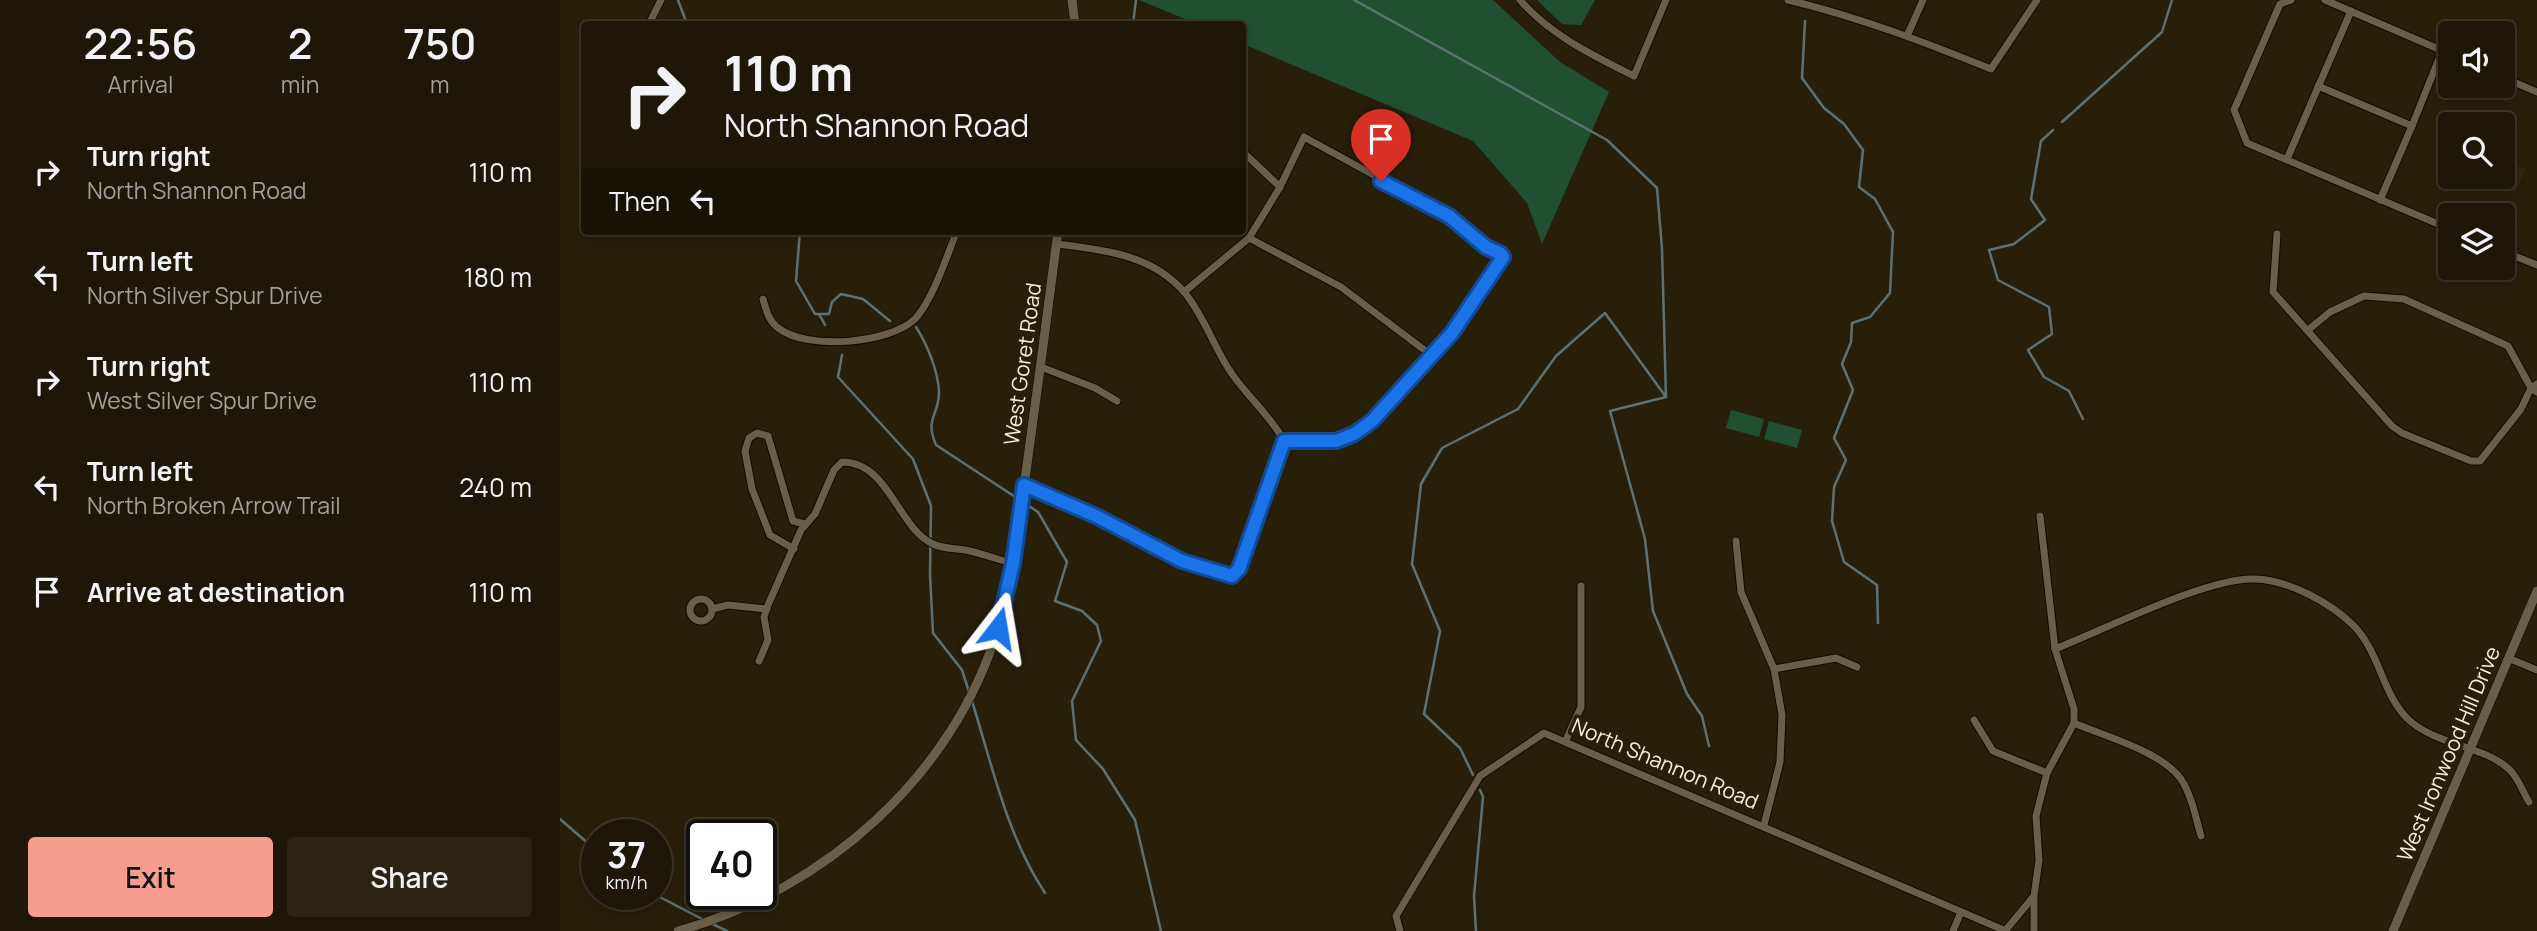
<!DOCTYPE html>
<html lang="en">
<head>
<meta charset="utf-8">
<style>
  :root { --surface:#1e1707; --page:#2b2415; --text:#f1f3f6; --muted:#a19f9b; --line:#3c3628; --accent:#f59d8f }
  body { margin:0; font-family:Manrope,sans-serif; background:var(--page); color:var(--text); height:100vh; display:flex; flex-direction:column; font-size:26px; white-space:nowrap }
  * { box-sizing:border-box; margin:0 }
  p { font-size:23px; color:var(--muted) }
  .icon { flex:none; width:38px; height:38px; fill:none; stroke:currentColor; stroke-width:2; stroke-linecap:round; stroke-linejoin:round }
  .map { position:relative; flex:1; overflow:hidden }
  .panel { display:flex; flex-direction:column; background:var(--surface); width:560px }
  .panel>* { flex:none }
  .guide { position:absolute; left:21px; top:21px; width:665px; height:214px; border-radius:7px; box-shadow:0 4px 10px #0003,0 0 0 2px var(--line); background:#1e1707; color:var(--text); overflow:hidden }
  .fabs { position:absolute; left:1878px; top:21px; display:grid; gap:14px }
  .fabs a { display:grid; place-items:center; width:77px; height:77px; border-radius:7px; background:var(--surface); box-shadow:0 4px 10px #0003,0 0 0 2px var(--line); font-size:35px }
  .speed { position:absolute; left:21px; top:819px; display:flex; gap:14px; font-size:35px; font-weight:700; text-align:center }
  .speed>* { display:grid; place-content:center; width:91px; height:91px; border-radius:50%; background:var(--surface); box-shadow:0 4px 10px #0003,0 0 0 2px var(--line); line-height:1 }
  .speed small { font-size:18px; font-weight:400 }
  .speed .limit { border:4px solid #111; border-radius:10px; background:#fff; color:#111 }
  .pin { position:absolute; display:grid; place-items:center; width:60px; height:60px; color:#fff; margin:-72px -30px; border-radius:50% 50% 50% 0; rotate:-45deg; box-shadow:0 0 7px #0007 }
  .pin .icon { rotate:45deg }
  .me { position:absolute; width:77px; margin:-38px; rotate:14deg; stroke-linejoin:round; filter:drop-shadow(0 0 5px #0008) }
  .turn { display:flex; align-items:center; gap:24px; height:147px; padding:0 28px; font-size:32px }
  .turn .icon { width:91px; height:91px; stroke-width:2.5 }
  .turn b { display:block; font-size:49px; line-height:60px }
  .then { display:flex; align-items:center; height:66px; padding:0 28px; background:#0003; gap:14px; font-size:26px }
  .eta { display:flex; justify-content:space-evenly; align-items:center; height:119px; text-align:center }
  .eta b { font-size:42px; font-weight:600; line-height:49px }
  .button { display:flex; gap:14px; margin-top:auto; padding:14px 28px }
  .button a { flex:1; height:80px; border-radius:7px; background:var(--accent); color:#111; font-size:28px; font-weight:600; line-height:80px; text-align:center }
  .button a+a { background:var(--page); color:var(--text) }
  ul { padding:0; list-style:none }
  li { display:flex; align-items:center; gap:21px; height:105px; padding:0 28px }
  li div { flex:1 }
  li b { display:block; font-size:26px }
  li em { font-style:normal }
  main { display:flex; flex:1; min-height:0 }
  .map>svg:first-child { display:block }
  .green { fill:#214f32 }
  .sand { fill:#2f2706 }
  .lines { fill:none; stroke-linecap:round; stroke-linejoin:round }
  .stream { stroke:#5c7272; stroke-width:2.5 }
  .minor-casing { stroke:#110900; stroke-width:9 }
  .tertiary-casing { stroke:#110900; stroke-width:10 }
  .minor { stroke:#695f48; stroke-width:7 }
  .tertiary { stroke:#695f48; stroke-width:9 }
  .route-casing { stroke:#114b97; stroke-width:18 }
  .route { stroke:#1a73e8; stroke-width:12 }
  .labels { text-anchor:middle; stroke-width:7; stroke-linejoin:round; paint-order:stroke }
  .street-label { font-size:21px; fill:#f3eddf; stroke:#281f09 }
</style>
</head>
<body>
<main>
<section class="panel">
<div class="eta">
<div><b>22:56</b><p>Arrival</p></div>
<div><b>2</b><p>min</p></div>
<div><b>750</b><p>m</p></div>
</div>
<ul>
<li><svg class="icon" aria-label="right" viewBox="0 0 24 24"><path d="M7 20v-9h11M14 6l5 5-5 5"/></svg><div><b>Turn right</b><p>North Shannon Road</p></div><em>110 m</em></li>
<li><svg class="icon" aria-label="left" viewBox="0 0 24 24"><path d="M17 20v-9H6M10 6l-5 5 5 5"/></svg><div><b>Turn left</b><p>North Silver Spur Drive</p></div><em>180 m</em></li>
<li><svg class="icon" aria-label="right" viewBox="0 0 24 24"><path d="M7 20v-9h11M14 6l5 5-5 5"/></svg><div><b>Turn right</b><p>West Silver Spur Drive</p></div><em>110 m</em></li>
<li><svg class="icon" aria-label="left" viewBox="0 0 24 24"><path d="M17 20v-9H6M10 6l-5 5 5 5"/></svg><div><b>Turn left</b><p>North Broken Arrow Trail</p></div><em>240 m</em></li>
<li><svg class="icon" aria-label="arrive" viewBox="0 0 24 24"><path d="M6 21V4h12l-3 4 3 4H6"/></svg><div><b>Arrive at destination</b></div><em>110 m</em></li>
</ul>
<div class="button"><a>Exit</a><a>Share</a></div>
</section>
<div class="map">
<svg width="1977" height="931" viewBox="0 0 1977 931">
  <rect width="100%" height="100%" fill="#281f09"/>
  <g class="green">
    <polygon points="579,0 933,0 1000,62 1049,92 982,244 967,203 913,141 683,44 682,24 637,24"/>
    <polygon points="977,0 1035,0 1021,25 1002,24"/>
    <polygon points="1171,410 1204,419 1199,437 1166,428"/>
    <polygon points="1209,421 1242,430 1237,448 1204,439"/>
  </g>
  <polygon class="sand" points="1957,165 1966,169 1955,193 1945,189"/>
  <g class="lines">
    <g class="stream">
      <polyline points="118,0 127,24"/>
      <polyline points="794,0 1047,140 1097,188 1102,249 1106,397 1045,313 996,356 958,409 882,448 861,484 852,564 880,631 864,714 900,748 913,775"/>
      <polyline points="1245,21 1242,78 1264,108 1284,124 1303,150 1299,187 1315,199 1333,232 1330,293 1310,317 1292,323 1291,342 1282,364 1293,390 1274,438 1286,460 1274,487 1272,521 1284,562 1317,585 1318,623"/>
      <polyline points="573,24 576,0"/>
      <polyline points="1502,122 1602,32 1612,0"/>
      <polyline points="1493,130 1481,141 1471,199 1485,220 1454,244 1429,250 1438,280 1489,307 1492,334 1468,350 1484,377 1509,391 1523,419"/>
      <polyline points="240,231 236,281 255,314 269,314 272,302 281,294 303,299 330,321"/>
      <polyline points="259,314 265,325"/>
      <path d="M356 327C367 344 378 371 379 391 380 415 364 417 376 445L478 512 507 562 495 601 522 611 537 625 541 641 512 701 516 740 543 769 575 820 601 931"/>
      <polyline points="282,355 278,377 353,459 371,506 370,575 373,633 402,670 409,692"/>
      <polyline points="1106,397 1050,411 1085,539 1093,611 1127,694 1142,716 1149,746"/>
      <path d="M411 698C432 764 446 834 485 893"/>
      <polyline points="0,819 37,851"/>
      <polyline points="94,894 142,919"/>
      <polyline points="148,922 167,931"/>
      <polyline points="916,931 914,896 923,797 920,790"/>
    </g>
    <g class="minor-casing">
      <g id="minor">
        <path d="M960 0C990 35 1034 56 1074 76L1106 0"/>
        <path d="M1228 0C1299 17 1364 42 1431 69L1477 0"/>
        <polyline points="1731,0 1720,4 1674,110 1687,143 1890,229"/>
        <polyline points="1765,0 1890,54"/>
        <polyline points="89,24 101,0"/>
        <polyline points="1347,36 1363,0"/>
        <polyline points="1942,77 1977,92"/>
        <polyline points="1758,86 1852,126 1820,200"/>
        <polyline points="1852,126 1882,51"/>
        <polyline points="682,151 720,187"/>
        <polyline points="1727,159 1791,11"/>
        <polyline points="1717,234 1713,292 1832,426 1842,433 1911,461 1920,461 1961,409 1971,388 1948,346 1844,299 1804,296 1770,312 1748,330"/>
        <polyline points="689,238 781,287 871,355"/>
        <polyline points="1942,251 1977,265"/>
        <polyline points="624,292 689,238 720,187 744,137 889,216 926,247 941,254 943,257 892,333 812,421 794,434 776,441 724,441"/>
        <path d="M203 299C206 309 208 320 217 327 245 351 329 344 355 319 373 300 387 255 397 231"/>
        <polyline points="481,367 535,388 557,401"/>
        <polyline points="1977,384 1971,388 1977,392"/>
        <path d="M464 485 536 516 622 561 672 576 679 569 724 441C709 413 684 394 668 368 653 344 643 315 625 293 592 254 543 250 497 244"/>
        <polyline points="1176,541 1181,592 1214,669 1222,715 1220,762 1204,825"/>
        <polyline points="234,549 210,535 192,489 185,451 189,438 197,433 208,436 233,521 245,524"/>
        <circle cx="141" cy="610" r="11"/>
        <polyline points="152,609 168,605 207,609"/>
        <path d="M1495 649C1544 630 1647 577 1695 579 1729 580 1771 603 1794 626 1821 654 1822 696 1850 721 1879 746 1925 746 1950 770 1958 778 1963 792 1969 802"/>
        <polyline points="1948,658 1977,670"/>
        <path d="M199 661 208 640 204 617 208 605 241 530 255 514 274 470 282 462C329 462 337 527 373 544 383 549 395 548 405 550 422 553 437 560 453 563"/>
        <polyline points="1214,669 1276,658 1297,667"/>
        <polyline points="1414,720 1433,751 1487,773"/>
        <path d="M1514 723C1546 737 1608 753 1624 784 1633 800 1636 819 1641 836"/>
        <polyline points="1006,740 1021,707 1021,586"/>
        <polyline points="1474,897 1474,931"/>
        <polyline points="840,931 836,916 920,776 984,733 1446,931"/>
        <polyline points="1393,931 1401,912"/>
        <polyline points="1445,931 1474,896 1479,860 1476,816 1487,773 1514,723 1514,709 1495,649 1480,516"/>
      </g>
    </g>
    <g class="tertiary-casing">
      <g id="tertiary">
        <polyline points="512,0 515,24"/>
        <path d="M118 931C264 890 394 776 438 628 453 577 459 524 466 472 477 392 488 311 498 231"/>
        <polyline points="1833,931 1977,591"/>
      </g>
    </g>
    <use href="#minor" class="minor"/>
    <use href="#tertiary" class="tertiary"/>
  </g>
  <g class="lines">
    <g class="route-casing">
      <polyline id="route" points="438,628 453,564 464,485 536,516 622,561 672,576 679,569 724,441 776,441 794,434 812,421 892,333 943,257 941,254 926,247 889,216 821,181"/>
    </g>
    <use href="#route" class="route"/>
  </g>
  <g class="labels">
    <g class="street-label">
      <text transform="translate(463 364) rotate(-82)" y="7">West Goret Road</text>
      <text transform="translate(1889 754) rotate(-67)" y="7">West Ironwood Hill Drive</text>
      <text transform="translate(1105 764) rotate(23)" y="7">North Shannon Road</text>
    </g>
  </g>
</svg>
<div class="fabs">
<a><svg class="icon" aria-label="sound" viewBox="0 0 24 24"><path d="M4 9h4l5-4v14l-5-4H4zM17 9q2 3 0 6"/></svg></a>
<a><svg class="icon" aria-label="search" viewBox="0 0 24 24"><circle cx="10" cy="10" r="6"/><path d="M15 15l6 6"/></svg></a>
<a><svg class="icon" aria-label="layers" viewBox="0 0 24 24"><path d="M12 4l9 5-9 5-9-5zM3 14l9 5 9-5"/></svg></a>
</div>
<div class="speed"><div>37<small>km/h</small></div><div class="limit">40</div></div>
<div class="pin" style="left:821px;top:181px;background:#d93025"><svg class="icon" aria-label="arrive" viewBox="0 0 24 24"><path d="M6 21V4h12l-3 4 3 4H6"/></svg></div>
<svg class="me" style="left:438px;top:628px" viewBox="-20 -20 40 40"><path d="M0-17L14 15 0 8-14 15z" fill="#1a73e8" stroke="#fff" stroke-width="4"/></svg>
<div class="guide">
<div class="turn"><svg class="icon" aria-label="right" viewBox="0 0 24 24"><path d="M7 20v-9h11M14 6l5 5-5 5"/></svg><div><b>110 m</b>North Shannon Road</div></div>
<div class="then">Then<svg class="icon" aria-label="left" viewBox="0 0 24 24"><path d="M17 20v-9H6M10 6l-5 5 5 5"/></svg></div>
</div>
</div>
</main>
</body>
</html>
